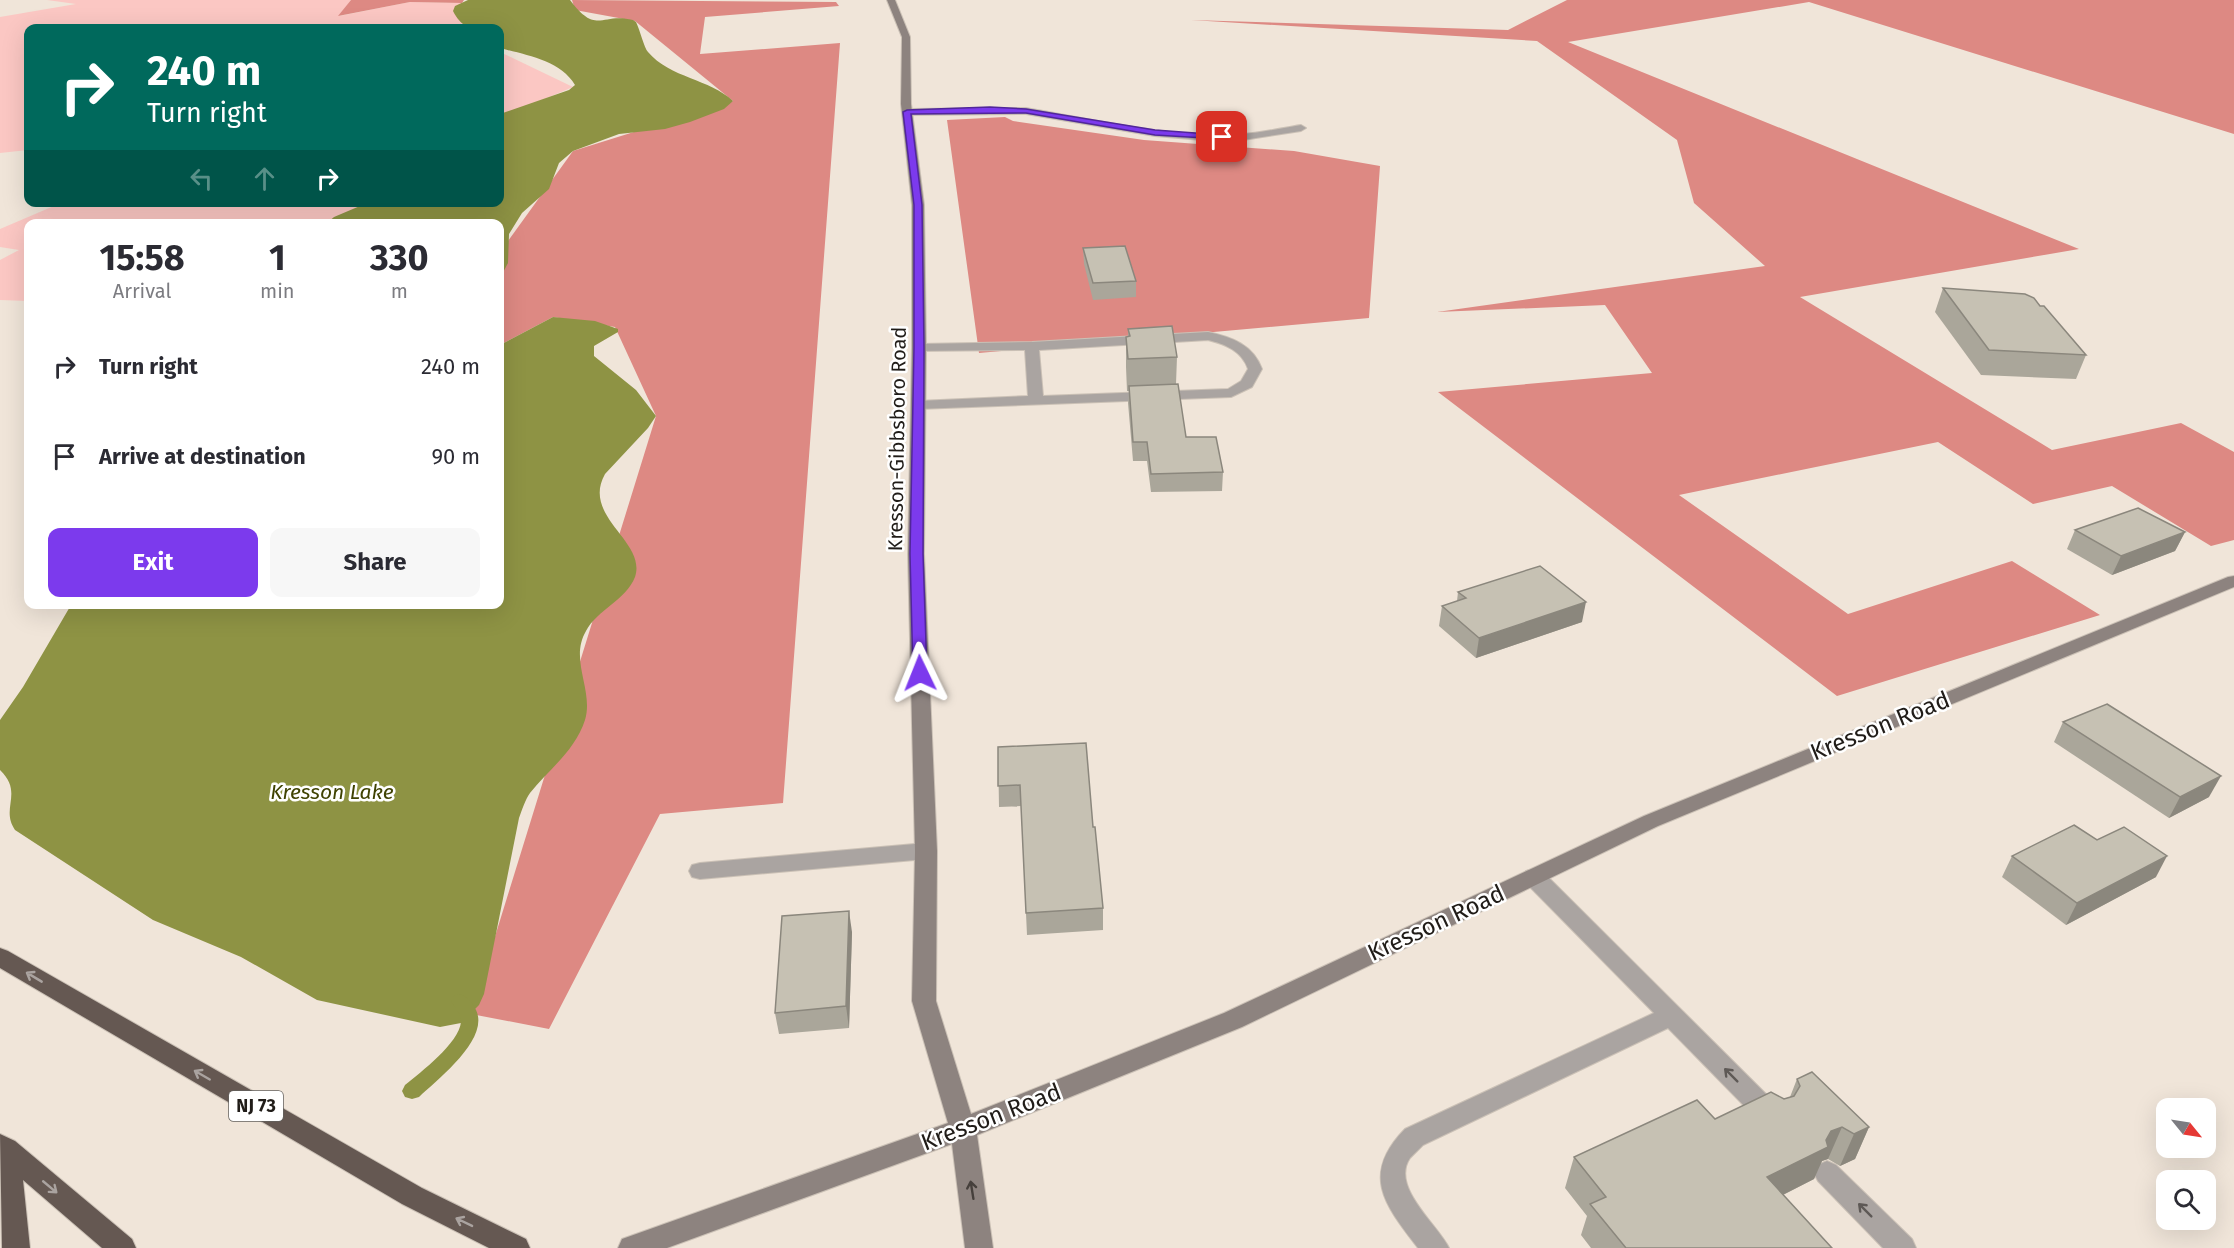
<!DOCTYPE html>
<html lang="en">
<head>
<meta charset="utf-8">
<style>
  :root { --surface:#fff; --page:#f7f7f7; --text:#2b2b33; --muted:#7c7c81; --accent:#7c3aed }
  body { margin:0; font-family:"Fira Sans",sans-serif; background:var(--page); color:var(--text); height:100vh; display:flex; flex-direction:column; font-size:22px; white-space:nowrap }
  * { box-sizing:border-box; margin:0 }
  p { font-size:20px; color:var(--muted) }
  .icon { flex:none; width:33px; height:33px; fill:none; stroke:currentColor; stroke-width:2; stroke-linecap:round; stroke-linejoin:round }
  .map { position:relative; flex:1; overflow:hidden }
  .drawer { position:absolute; left:24px; top:219px; width:480px; height:390px; display:flex; flex-direction:column; background:var(--surface); border-radius:12px; box-shadow:0 6px 24px #0002 }
  .drawer>* { flex:none }
  .hud { position:absolute; left:24px; top:24px; width:480px; height:183px; border-radius:12px; box-shadow:0 6px 24px #0002; background:#00695c; color:#fff; overflow:hidden }
  .needle { width:39px; rotate:120deg }
  .fabs { position:absolute; left:2156px; top:1098px; display:grid; gap:12px }
  .fabs a { display:grid; place-items:center; width:60px; height:60px; border-radius:12px; background:var(--surface); box-shadow:0 6px 24px #0002; font-size:30px }
  .pin { position:absolute; display:grid; place-items:center; width:51px; height:51px; color:#fff; margin:-26px; border-radius:12px; box-shadow:0 3px 9px #0006 }
  .me { position:absolute; width:66px; margin:-33px; rotate:358deg; stroke-linejoin:round; filter:drop-shadow(0 0 4px #0008) }
  .turn { display:flex; align-items:center; gap:21px; height:126px; padding:0 24px; font-size:27px }
  .turn .icon { width:78px; height:78px; stroke-width:2.5 }
  .turn b { display:block; font-size:42px; line-height:51px }
  .lanes { display:flex; align-items:center; height:57px; padding:0 24px; background:#0003; justify-content:center; gap:30px; direction:ltr }
  .lanes .off { opacity:.35 }
  .eta { display:flex; justify-content:space-evenly; align-items:center; height:102px; text-align:center }
  .eta b { font-size:36px; font-weight:700; line-height:42px }
  .action { display:flex; gap:12px; margin-top:auto; padding:12px 24px }
  .action a { flex:1; height:69px; border-radius:12px; background:var(--accent); color:#fff; font-size:24px; font-weight:700; line-height:69px; text-align:center }
  .action a+a { background:var(--page); color:var(--text) }
  ul { padding:0; list-style:none }
  li { display:flex; align-items:center; gap:18px; height:90px; padding:0 24px }
  li div { flex:1 }
  li b { display:block; font-size:22px }
  li em { font-style:normal }
  .map>svg:first-child { display:block }
  .green { fill:#fbc7c3 }
  .forest { fill:#dd8983 }
  .water { fill:#8e9344 }
  .lines { fill:none; stroke-linecap:round; stroke-linejoin:round }
  .stream { fill:#8e9344; fill-rule:evenodd }
  .lane-casing { stroke:#cbc1b6; stroke-width:2 }
  .street-casing { stroke:#cbc1b6; stroke-width:2 }
  .secondary-casing { stroke:#cbc1b6; stroke-width:2 }
  .highway-casing { stroke:#cbc1b6; stroke-width:2 }
  .lane { fill:#aaa4a1; fill-rule:evenodd }
  .street { fill:#aaa4a1; fill-rule:evenodd }
  .secondary { fill:#8d837f; fill-rule:evenodd }
  .highway { fill:#655852; fill-rule:evenodd }
  .wall { fill:#aaa69a }
  .shaded-wall { fill:#8b877d }
  .building { fill:#c6c1b3; stroke:#8b877d; stroke-width:1.5 }
  .oneway { stroke:#aaa3a0 }
  .oneway2 { stroke:#5e5956 }
  .oneway3 { stroke:#46403c }
  .route { fill:#7c3aed; stroke:#51269a; stroke-width:1.5 }
  .labels { text-anchor:middle; stroke-width:5; stroke-linejoin:round; paint-order:stroke }
  .shield { fill:#fff; stroke:#63605d; stroke-width:1.5 }
  .shield-label { font-size:18px; font-weight:bold; fill:#201c18 }
  .street-label { font-size:20px; fill:#201c18; stroke:#fff }
  .water-label { font-size:21px; font-style:italic; fill:#404303; stroke:#fff }
  .near-street-label { font-size:24px; fill:#201c18; stroke:#fff }
</style>
</head>
<body>
<div class="map">
<svg width="2234" height="1248" viewBox="0 0 2234 1248">
  <rect width="100%" height="100%" fill="#f0e5d9"/>
  <g class="green">
    <polygon points="47,0 351,0 339,16 410,2 462,3 471,28 28,28 28,150 0,153 0,17 76,4"/>
    <polygon points="500,52 573,87 500,118"/>
    <polygon points="61,203 382,203 329,223 28,224 28,301 0,300 0,260 19,250 0,247 0,229"/>
  </g>
  <g class="forest">
    <polygon points="351,0 464,0 462,3 410,2 338,16"/>
    <polygon points="572,0 836,2 839,6 705,17 700,54 840,43 783,803 660,814 549,1029 471,1014 656,416 615,327 553,317 500,345 500,252 573,151 733,101 635,21 575,10"/>
    <polygon points="1567,0 2234,0 2234,134 1809,2 1568,42 2079,249 1800,297 2052,450 2181,423 2234,452 2234,540 2211,546 2112,486 2033,504 1938,442 1679,495 1848,614 2012,561 2100,615 1837,696 1438,392 1652,373 1605,305 1437,312 1765,266 1694,203 1677,140 1537,41 1191,20 1508,30"/>
    <polygon points="1005,117 1013,121 1144,140 1294,151 1380,166 1369,318 979,353 947,120"/>
  </g>
  <g class="water">
    <path d="M468 0H570C597 36 601 12 633 20L636 22C640 30 644 48 648 52 670 78 710 79 733 101L724 109 690 122 665 129 619 134 573 151 559 163 549 189 522 213 509 234 508 263 500 278V224L327 223 334 217 367 203 500 202V114L569 90 575 85C560 60 525 55 500 48V28C477 28 464 33 453 11L455 6Z"/>
    <path d="M553 317 595 321 618 329V332L594 346V356L636 390 656 416 648 428 605 474C581 517 647 541 635 577 626 600 597 610 586 631 569 660 594 690 585 720 575 751 549 769 530 793 525 800 522 810 519 818L484 994 479 1005 461 1023 440 1027 317 1000 241 957 153 920 15 830C0 808 24 793 0 770V720L23 687 71 605 500 604V345Z"/>
  </g>
  <g class="lines">
    <path class="stream" d="M460 994C468 997 472 1002 476 1010 490 1039 438 1079 419 1097L412 1099 405 1097 402 1091 405 1085C421 1072 459 1043 461 1022 461 1013 455 1008 451 1001L454 996Z"/>
    <g class="lane-casing">
      <g id="lane">
        <path d="M1208 332C1232 337 1253 345 1262 369L1252 387 1231 397 918 409 911 405 918 401 1028 396 1025 350 914 351 912 348 919 344 1032 342ZM1208 340C1225 344 1242 351 1248 369L1241 381 1228 389 1043 396 1039 350Z"/>
        <polygon points="926,843 934,846 937,851 934,856 926,859 700,879 692,877 689,871 692,865 700,863"/>
        <path d="M1534 869 1542 871 1780 1108 1784 1116 1780 1124 1771 1127 1762 1124 1668 1028 1423 1145C1419 1149 1414 1154 1410 1158 1390 1187 1438 1225 1449 1248H1418C1385 1205 1360 1175 1405 1129L1654 1013 1526 883 1523 877 1526 871Z"/>
        <polygon points="1827,1161 1836,1165 1912,1239 1916,1248 1883,1248 1818,1181 1814,1173 1818,1165"/>
      </g>
    </g>
    <g class="street-casing">
      <path id="street" d="M1026 108C1097 120 1169 138 1242 134 1261 133 1281 128 1301 125L1306 128 1301 131 1243 140H1202L1155 136 1026 114 907 115 902 112 907 109Z"/>
    </g>
    <g class="secondary-casing">
      <polygon id="secondary" points="887,0 895,0 910,37 911,104 924,205 926,348 924,554 937,851 936,1001 971,1114 1224,1013 1644,816 2228,577 2234,576 2234,587 1658,826 1242,1027 977,1135 993,1248 965,1248 952,1144 667,1248 618,1248 622,1239 948,1123 912,1001 915,851 908,554 912,348 912,205 901,104 902,37"/>
    </g>
    <g class="highway-casing">
      <g id="highway">
        <polygon points="0,948 8,951 422,1188 526,1239 530,1248 489,1248 402,1204 0,968"/>
        <polygon points="0,1134 15,1141 132,1239 136,1248 102,1248 23,1180 30,1248 2,1248"/>
      </g>
    </g>
    <use href="#lane" class="lane"/>
    <use href="#street" class="street"/>
    <use href="#secondary" class="secondary"/>
    <use href="#highway" class="highway"/>
  </g>
  <g class="wall">
    <polygon points="1083,248 1136,281 1136,297 1093,300 1084,264"/>
    <polygon points="1943,288 2040,306 2086,355 2076,379 1981,375 1935,312"/>
    <polygon points="1128,329 1177,357 1176,384 1186,437 1223,472 1222,491 1151,492 1147,461 1133,461 1128,403 1129,391 1127,391 1126,367 1126,337 1128,336"/>
    <polygon points="2075,530 2185,532 2175,551 2112,575 2067,549"/>
    <polygon points="1458,592 1582,622 1476,658 1439,626 1442,606 1457,601"/>
    <polygon points="2063,722 2209,797 2169,818 2054,742"/>
    <polygon points="998,747 1093,827 1103,908 1103,930 1027,935 1021,806 999,807"/>
    <polygon points="2097,840 2156,877 2066,925 2002,877 2012,856"/>
    <polygon points="852,932 849,1028 779,1034 775,1013"/>
    <polygon points="1797,1079 1869,1127 1855,1159 1840,1166 1828,1159 1822,1161 1814,1179 1783,1195 1832,1248 1591,1248 1581,1235 1587,1216 1565,1188 1574,1157 1715,1119 1790,1097"/>
  </g>
  <g class="shaded-wall">
    <polygon points="2185,532 2175,551 2112,575 2121,556"/>
    <polygon points="1586,602 1582,622 1476,658 1479,638"/>
    <polygon points="2221,776 2209,797 2169,818 2180,797"/>
    <polygon points="2167,856 2156,877 2066,925 2077,903"/>
    <polygon points="849,911 852,932 849,1028 846,1006"/>
    <polygon points="1842,1127 1828,1159 1822,1161 1814,1179 1755,1209 1767,1177 1826,1140 1831,1131"/>
    <polygon points="1869,1127 1855,1159 1840,1166 1854,1134"/>
  </g>
  <g class="building">
    <polygon points="1125,246 1136,281 1093,283 1083,248"/>
    <polygon points="1943,288 2025,294 2034,298 2040,306 2044,306 2086,355 1989,350"/>
    <polygon points="1172,326 1177,357 1128,359 1126,337 1130,336 1128,329"/>
    <polygon points="1178,384 1186,437 1216,437 1223,472 1151,474 1147,442 1133,442 1129,386"/>
    <polygon points="2138,508 2185,532 2121,556 2075,530"/>
    <polygon points="1540,566 1586,602 1479,638 1442,606 1466,598 1458,592"/>
    <polygon points="2107,704 2221,776 2180,797 2063,722"/>
    <polygon points="1086,743 1093,827 1095,827 1103,908 1026,913 1020,785 998,786 998,747"/>
    <polygon points="2074,825 2097,840 2124,827 2167,856 2077,903 2012,856"/>
    <polygon points="849,911 846,1006 775,1013 782,916"/>
    <polygon points="1812,1072 1869,1127 1854,1134 1842,1127 1831,1131 1826,1140 1828,1147 1767,1177 1832,1248 1626,1248 1590,1204 1606,1197 1574,1157 1697,1100 1715,1119 1771,1092 1784,1099 1794,1096 1800,1086 1797,1079"/>
  </g>
  <defs><path id="oneway-shaft" d="M-6 0H5M1.5-3L5.5 0L1.5 3" fill="none" stroke-width="1.6" stroke-linecap="round" stroke-linejoin="round" transform="scale(1.5)"/></defs>
  <g class="oneway">
    <use href="#oneway-shaft" transform="translate(34 977) rotate(-149)"/>
    <use href="#oneway-shaft" transform="translate(202 1075) rotate(-150)"/>
    <use href="#oneway-shaft" transform="translate(50 1187) rotate(40)"/>
    <use href="#oneway-shaft" transform="translate(464 1222) rotate(-154)"/>
  </g>
  <g class="oneway2">
    <use href="#oneway-shaft" transform="translate(1731 1075) rotate(-135)"/>
    <use href="#oneway-shaft" transform="translate(1865 1210) rotate(-135)"/>
  </g>
  <use class="oneway3" href="#oneway-shaft" transform="translate(972 1190) rotate(-99)"/>
  <polygon class="route" points="990,107 1026,109 1155,130 1222,135 1226,137 1222,139 1155,135 1026,113 911,114 922,205 924,348 923,554 927,673 920,677 913,673 910,554 914,348 914,205 903,112 907,110"/>
  <g class="labels">
    <rect class="shield" x="229" y="1091" width="54" height="30" rx="4.5"/>
    <g class="shield-label">
      <text x="256" y="1112">NJ 73</text>
    </g>
    <g class="street-label">
      <text transform="translate(897 439) rotate(-89)" y="7">Kresson-Gibbsboro Road</text>
    </g>
    <g class="water-label">
      <text x="332" y="799">Kresson Lake</text>
    </g>
    <g class="near-street-label">
      <text transform="translate(1880 726) rotate(-22)" y="8">Kresson Road</text>
      <text transform="translate(1436 923) rotate(-25)" y="8">Kresson Road</text>
      <text transform="translate(991 1117) rotate(-21)" y="8">Kresson Road</text>
    </g>
  </g>
</svg>
<div class="fabs">
<a><svg class="needle" viewBox="-14 -14 28 28"><path d="M0-13l5 13h-10z" fill="#e53935"/><path d="M0 13l5-13h-10z" fill="#7c7c81"/></svg></a>
<a><svg class="icon" aria-label="search" viewBox="0 0 24 24"><circle cx="10" cy="10" r="6"/><path d="M15 15l6 6"/></svg></a>
</div>
<div class="pin" style="left:1222px;top:137px;background:#d93025"><svg class="icon" aria-label="arrive" viewBox="0 0 24 24"><path d="M6 21V4h12l-3 4 3 4H6"/></svg></div>
<svg class="me" style="left:920px;top:673px" viewBox="-20 -20 40 40"><path d="M0-17L14 15 0 8-14 15z" fill="#7c3aed" stroke="#fff" stroke-width="4"/></svg>
<div class="hud">
<div class="turn"><svg class="icon" aria-label="right" viewBox="0 0 24 24"><path d="M7 20v-9h11M14 6l5 5-5 5"/></svg><div><b>240 m</b>Turn right</div></div>
<div class="lanes"><svg class="icon off" aria-label="left" viewBox="0 0 24 24"><path d="M17 20v-9H6M10 6l-5 5 5 5"/></svg><svg class="icon off" aria-label="ahead" viewBox="0 0 24 24"><path d="M12 20V5M6 11l6-6 6 6"/></svg><svg class="icon" aria-label="right" viewBox="0 0 24 24"><path d="M7 20v-9h11M14 6l5 5-5 5"/></svg></div>
</div>
<section class="drawer">
<div class="eta">
<div><b>15:58</b><p>Arrival</p></div>
<div><b>1</b><p>min</p></div>
<div><b>330</b><p>m</p></div>
</div>
<ul>
<li><svg class="icon" aria-label="right" viewBox="0 0 24 24"><path d="M7 20v-9h11M14 6l5 5-5 5"/></svg><div><b>Turn right</b></div><em>240 m</em></li>
<li><svg class="icon" aria-label="arrive" viewBox="0 0 24 24"><path d="M6 21V4h12l-3 4 3 4H6"/></svg><div><b>Arrive at destination</b></div><em>90 m</em></li>
</ul>
<div class="action"><a>Exit</a><a>Share</a></div>
</section>
</div>
</body>
</html>
